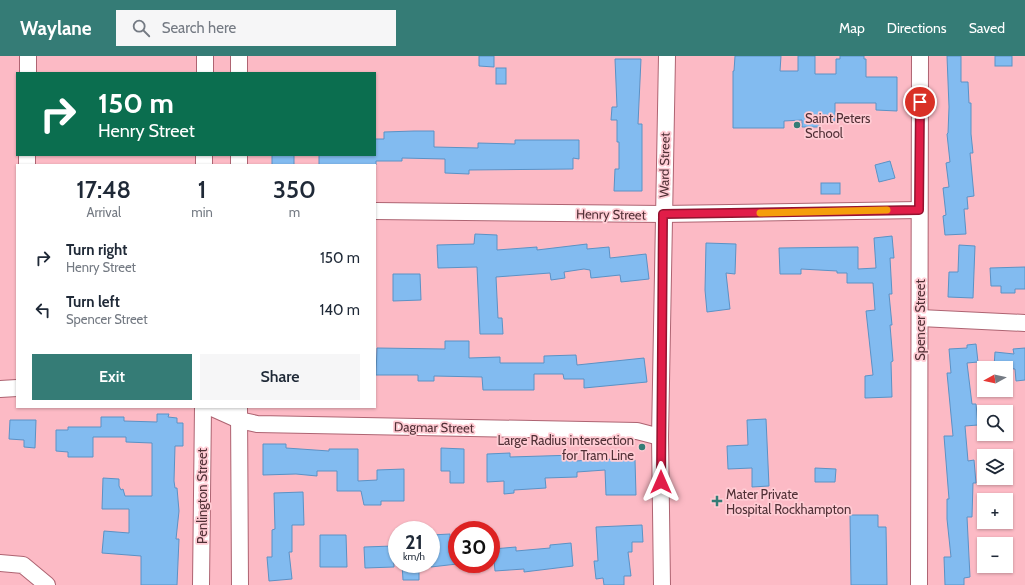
<!DOCTYPE html>
<html lang="en">
<head>
<meta charset="utf-8">
<style>
  :root { --surface:#fff; --page:#f6f6f7; --text:#1f2937; --muted:#747a83; --accent:#357c76 }
  body { margin:0; font-family:Cabin,sans-serif; background:var(--page); color:var(--text); height:100vh; display:flex; flex-direction:column; font-size:15px; white-space:nowrap }
  * { box-sizing:border-box; margin:0 }
  p { font-size:13px; color:var(--muted) }
  .icon { flex:none; width:22px; height:22px; fill:none; stroke:currentColor; stroke-width:2; stroke-linecap:round; stroke-linejoin:round }
  .map { position:relative; flex:1; overflow:hidden }
  .sheet { position:absolute; left:16px; top:108px; width:360px; height:244px; display:flex; flex-direction:column; background:var(--surface); border-radius:0px; box-shadow:0 1px 3px #0004 }
  .sheet>* { flex:none }
  .top-card { position:absolute; left:16px; top:16px; width:360px; height:84px; border-radius:0px; box-shadow:0 1px 3px #0004; background:#0b6e4f; color:#fff; overflow:hidden }
  .needle { width:26px; rotate:262deg }
  .controls { position:absolute; left:977px; top:305px; display:grid; gap:8px }
  .controls a { display:grid; place-items:center; width:36px; height:36px; border-radius:0px; background:var(--surface); box-shadow:0 1px 3px #0004; font-size:20px }
  .speed { position:absolute; left:388px; top:465px; display:flex; gap:8px; font-size:20px; font-weight:700; text-align:center }
  .speed>* { display:grid; place-content:center; width:52px; height:52px; border-radius:50%; background:var(--surface); box-shadow:0 1px 3px #0004; line-height:1 }
  .speed small { font-size:10px; font-weight:400 }
  .speed .limit { border:6px solid #d22; background:#fff; color:#111 }
  .pin { position:absolute; display:grid; place-items:center; width:34px; height:34px; color:#fff; margin:-17px; border:2px solid #fff; border-radius:50%; box-shadow:0 1px 4px #0007 }
  .me { position:absolute; width:44px; margin:-22px; rotate:0deg; stroke-linejoin:round; filter:drop-shadow(0 0 3px #0008) }
  .turn { display:flex; align-items:center; gap:14px; height:84px; padding:0 16px; font-size:18px }
  .turn .icon { width:52px; height:52px; stroke-width:2.5 }
  .turn b { display:block; font-size:28px; line-height:34px }
  .eta { display:flex; justify-content:space-evenly; align-items:center; height:68px; text-align:center }
  .eta b { font-size:24px; font-weight:600; line-height:28px }
  .action { display:flex; gap:8px; margin-top:auto; padding:8px 16px }
  .action a { flex:1; height:46px; border-radius:0px; background:var(--accent); color:#fff; font-size:16px; font-weight:600; line-height:46px; text-align:center }
  .action a+a { background:var(--page); color:var(--text) }
  ul { padding:0; list-style:none }
  li { display:flex; align-items:center; gap:12px; height:52px; padding:0 16px }
  li div { flex:1 }
  li b { display:block; font-size:15px }
  li em { font-style:normal }
  header { display:flex; align-items:center; gap:24px; box-sizing:border-box; height:56px; padding:0 20px; background:var(--accent); color:#fff }
  header strong { font-size:19px }
  nav { display:flex; gap:22px; margin-inline-start:auto; font-size:14px }
  .search { width:280px; height:36px; background:var(--page); display:flex; align-items:center; gap:10px; box-sizing:border-box; padding:0 14px; border-radius:0px; color:var(--muted); font-size:15px }
  .map>svg:first-child { display:block }
  .building { fill:#82bbf0; stroke:#5b92c5 }
  .lines { fill:none; stroke-linecap:round; stroke-linejoin:round }
  .minor-casing { stroke:#ae6472; stroke-width:18 }
  .minor { stroke:#fff; stroke-width:16 }
  .route-casing { stroke:#92132f; stroke-width:10 }
  .route { stroke:#e11d48; stroke-width:7 }
  .slow { stroke:#f59e0b; stroke-width:7 }
  .poi-dot { fill:#357c76; stroke:#ffccd4; stroke-width:1.5 }
  .labels { text-anchor:middle; stroke-width:3.5; stroke-linejoin:round; paint-order:stroke }
  .poi-label { font-size:13px; fill:#513036; stroke:#ffccd4; text-anchor:start }
  .street-label { font-size:13px; fill:#513036; stroke:#ffccd4 }
</style>
</head>
<body>
<header>
<strong>Waylane</strong>
<div class="search"><svg class="icon" aria-label="search" viewBox="0 0 24 24"><circle cx="10" cy="10" r="6"/><path d="M15 15l6 6"/></svg>Search here</div>
<nav><a>Map</a><a>Directions</a><a>Saved</a></nav>
</header>
<div class="map">
<svg width="1025" height="529" viewBox="0 0 1025 529">
  <rect width="100%" height="100%" fill="#fcbac5"/>
  <g class="building">
    <polygon points="479,0 494,0 494,11 479,10"/>
    <polygon points="735,0 781,0 780,15 798,15 798,0 815,0 815,18 836,18 836,3 840,3 840,0 864,0 864,3 866,3 866,21 897,21 897,55 876,54 876,47 835,47 835,65 819,65 819,71 802,71 802,64 784,65 784,72 733,72 733,15 734,15"/>
    <polygon points="947,0 961,0 961,26 968,26 969,47 971,47 971,78 973,97 970,97 974,140 967,141 968,153 964,153 966,178 945,179 943,160 946,159 943,132 949,131 946,107 950,106 947,78 948,77 949,51"/>
    <rect x="995" y="0" width="17" height="10"/>
    <polygon points="615,3 641,3 638,68 642,68 642,135 614,135 615,113 619,113 619,86 617,86 617,64 611,64 612,51 617,51"/>
    <rect x="496" y="12" width="10" height="16"/>
    <polygon points="414,75 434,75 434,91 478,92 478,87 515,88 515,84 579,84 579,103 573,102 573,113 469,114 469,118 445,117 445,103 402,102 402,105 376,105 376,109 319,109 319,99 375,99 375,83 384,83 384,76"/>
    <rect x="272" y="99" width="22" height="10"/>
    <polygon points="890,105 895,122 879,126 875,109"/>
    <rect x="821" y="127" width="19" height="11"/>
    <polygon points="475,178 497,179 497,194 537,191 537,194 587,188 587,193 609,191 610,202 646,198 649,223 621,226 620,219 591,222 590,214 584,213 564,216 565,222 551,224 550,217 496,221 498,262 502,262 503,278 480,278 477,211 438,212 437,189 474,188"/>
    <polygon points="892,180 894,202 890,202 892,238 889,238 892,269 890,269 893,305 891,306 892,341 865,342 865,320 873,319 866,255 875,254 873,227 847,227 847,217 837,217 837,215 801,213 801,218 780,218 779,192 858,191 858,213 876,212 874,182"/>
    <polygon points="706,187 736,188 735,218 726,217 730,253 707,256 705,234"/>
    <polygon points="959,189 975,190 973,242 948,241 949,216 958,216"/>
    <polygon points="1025,211 1025,233 1015,233 1015,237 1001,237 1001,230 991,230 990,212"/>
    <polygon points="393,218 420,218 421,244 393,245"/>
    <polygon points="445,285 469,285 469,302 500,301 500,307 544,307 544,300 576,299 577,309 644,302 647,326 584,332 584,323 564,323 563,318 534,318 534,334 483,334 482,321 434,320 434,325 418,325 418,319 376,319 377,292 445,293"/>
    <polygon points="976,288 978,306 967,307 972,348 976,348 978,369 965,370 968,405 974,404 976,427 973,427 972,461 967,461 970,521 964,522 964,529 945,529 944,501 951,501 947,463 947,443 949,443 944,380 953,380 947,317 951,317 949,293 967,292 967,289"/>
    <polygon points="1025,292 1025,324 1016,325 1015,313 994,311 995,296 1014,298 1013,293"/>
    <polygon points="157,358 169,358 168,361 177,362 177,367 183,367 183,390 175,390 174,425 175,432 177,432 179,455 176,483 179,483 177,529 141,529 141,500 102,497 104,475 129,477 129,453 102,453 103,422 119,423 119,430 121,434 123,433 125,440 152,440 152,387 126,386 126,381 93,381 93,401 68,401 68,396 56,395 56,374 68,374 68,371 101,371 101,361 124,361 124,365 157,366"/>
    <polygon points="766,363 769,430 752,431 752,412 728,413 727,390 748,389 747,364"/>
    <polygon points="10,364 36,364 35,392 24,391 24,384 9,383"/>
    <polygon points="263,388 286,388 286,392 329,395 329,393 358,393 358,425 377,424 377,414 404,413 404,445 381,445 381,449 364,449 361,435 337,435 337,415 317,415 317,420 296,418 263,419"/>
    <polygon points="441,392 464,393 464,427 450,427 450,415 441,415"/>
    <polygon points="510,397 510,401 576,399 576,405 599,403 635,404 636,439 606,439 605,414 577,416 577,421 545,422 546,432 514,434 514,437 504,438 504,425 487,426 487,398"/>
    <polygon points="815,412 836,413 835,426 815,426"/>
    <polygon points="303,436 304,469 292,469 292,496 289,496 292,523 269,525 267,501 272,501 272,474 275,473 274,437"/>
    <polygon points="850,459 878,459 878,471 886,471 887,529 851,529"/>
    <polygon points="642,469 643,486 632,486 632,496 628,496 631,520 624,520 624,529 604,529 603,522 596,523 594,505 598,505 596,471"/>
    <polygon points="450,478 450,482 457,482 457,508 431,511 431,479"/>
    <polygon points="320,479 346,479 347,511 320,511"/>
    <polygon points="571,487 573,510 524,516 524,513 495,515 493,493 516,491 516,495 550,492 550,489"/>
    <polygon points="393,490 394,511 365,512 364,491"/>
    <polygon points="402,508 419,508 419,524 403,524"/>
  </g>
  <g class="lines">
    <g class="minor-casing">
      <g id="minor">
        <polyline points="28,17 28,0"/>
        <polyline points="205,17 205,0"/>
        <polyline points="239,17 239,0"/>
        <polyline points="27,109 27,99"/>
        <polyline points="204,109 204,99"/>
        <polyline points="239,109 239,99"/>
        <polyline points="375,155 663,158 919,154"/>
        <polyline points="920,262 1025,267"/>
        <polyline points="0,333 17,332"/>
        <polyline points="210,351 239,364 257,368 637,375 660,381"/>
        <polyline points="239,351 240,529"/>
        <polyline points="0,507 23,509 47,529"/>
        <polyline points="201,529 203,351"/>
        <polyline points="662,529 660,381 667,0"/>
        <polyline points="919,529 920,0"/>
      </g>
    </g>
    <use href="#minor" class="minor"/>
  </g>
  <g class="lines">
    <g class="route-casing">
      <polyline id="route" points="661,426 663,158 919,154 920,46"/>
    </g>
    <use href="#route" class="route"/>
    <polyline class="slow" points="760,157 887,154"/>
  </g>
  <g class="poi-dot">
    <circle cx="797" cy="69" r="4"/>
    <circle cx="642" cy="391" r="4"/>
    <path d="M715 439h4v4h4v4h-4v4h-4v-4h-4v-4h4z"/>
  </g>
  <g class="labels">
    <g class="poi-label">
      <text x="805" y="67">Saint Peters<tspan x="805" dy="15">School</tspan></text>
      <text x="634" y="389" text-anchor="end">Large Radius intersection<tspan x="634" dy="15">for Tram Line</tspan></text>
      <text x="726" y="443">Mater Private<tspan x="726" dy="15">Hospital Rockhampton</tspan></text>
    </g>
    <g class="street-label">
      <text transform="translate(664 109) rotate(-89)" y="5">Ward Street</text>
      <text transform="translate(611 158) rotate(1)" y="5">Henry Street</text>
      <text transform="translate(920 264) rotate(-90)" y="5">Spencer Street</text>
      <text transform="translate(434 371) rotate(1)" y="5">Dagmar Street</text>
      <text transform="translate(202 440) rotate(-90)" y="5">Penlington Street</text>
    </g>
  </g>
</svg>
<div class="controls">
<a><svg class="needle" viewBox="-14 -14 28 28"><path d="M0-13l5 13h-10z" fill="#e53935"/><path d="M0 13l5-13h-10z" fill="#747a83"/></svg></a>
<a><svg class="icon" aria-label="search" viewBox="0 0 24 24"><circle cx="10" cy="10" r="6"/><path d="M15 15l6 6"/></svg></a>
<a><svg class="icon" aria-label="layers" viewBox="0 0 24 24"><path d="M12 4l9 5-9 5-9-5zM3 14l9 5 9-5"/></svg></a>
<a>+</a>
<a>−</a>
</div>
<div class="speed"><div>21<small>km/h</small></div><div class="limit">30</div></div>
<div class="pin" style="left:920px;top:46px;background:#d93025"><svg class="icon" aria-label="arrive" viewBox="0 0 24 24"><path d="M6 21V4h12l-3 4 3 4H6"/></svg></div>
<svg class="me" style="left:661px;top:426px" viewBox="-20 -20 40 40"><path d="M0-17L14 15 0 8-14 15z" fill="#e11d48" stroke="#fff" stroke-width="4"/></svg>
<div class="top-card">
<div class="turn"><svg class="icon" aria-label="right" viewBox="0 0 24 24"><path d="M7 20v-9h11M14 6l5 5-5 5"/></svg><div><b>150 m</b>Henry Street</div></div>
</div>
<section class="sheet">
<div class="eta">
<div><b>17:48</b><p>Arrival</p></div>
<div><b>1</b><p>min</p></div>
<div><b>350</b><p>m</p></div>
</div>
<ul>
<li><svg class="icon" aria-label="right" viewBox="0 0 24 24"><path d="M7 20v-9h11M14 6l5 5-5 5"/></svg><div><b>Turn right</b><p>Henry Street</p></div><em>150 m</em></li>
<li><svg class="icon" aria-label="left" viewBox="0 0 24 24"><path d="M17 20v-9H6M10 6l-5 5 5 5"/></svg><div><b>Turn left</b><p>Spencer Street</p></div><em>140 m</em></li>
</ul>
<div class="action"><a>Exit</a><a>Share</a></div>
</section>
</div>
</body>
</html>
